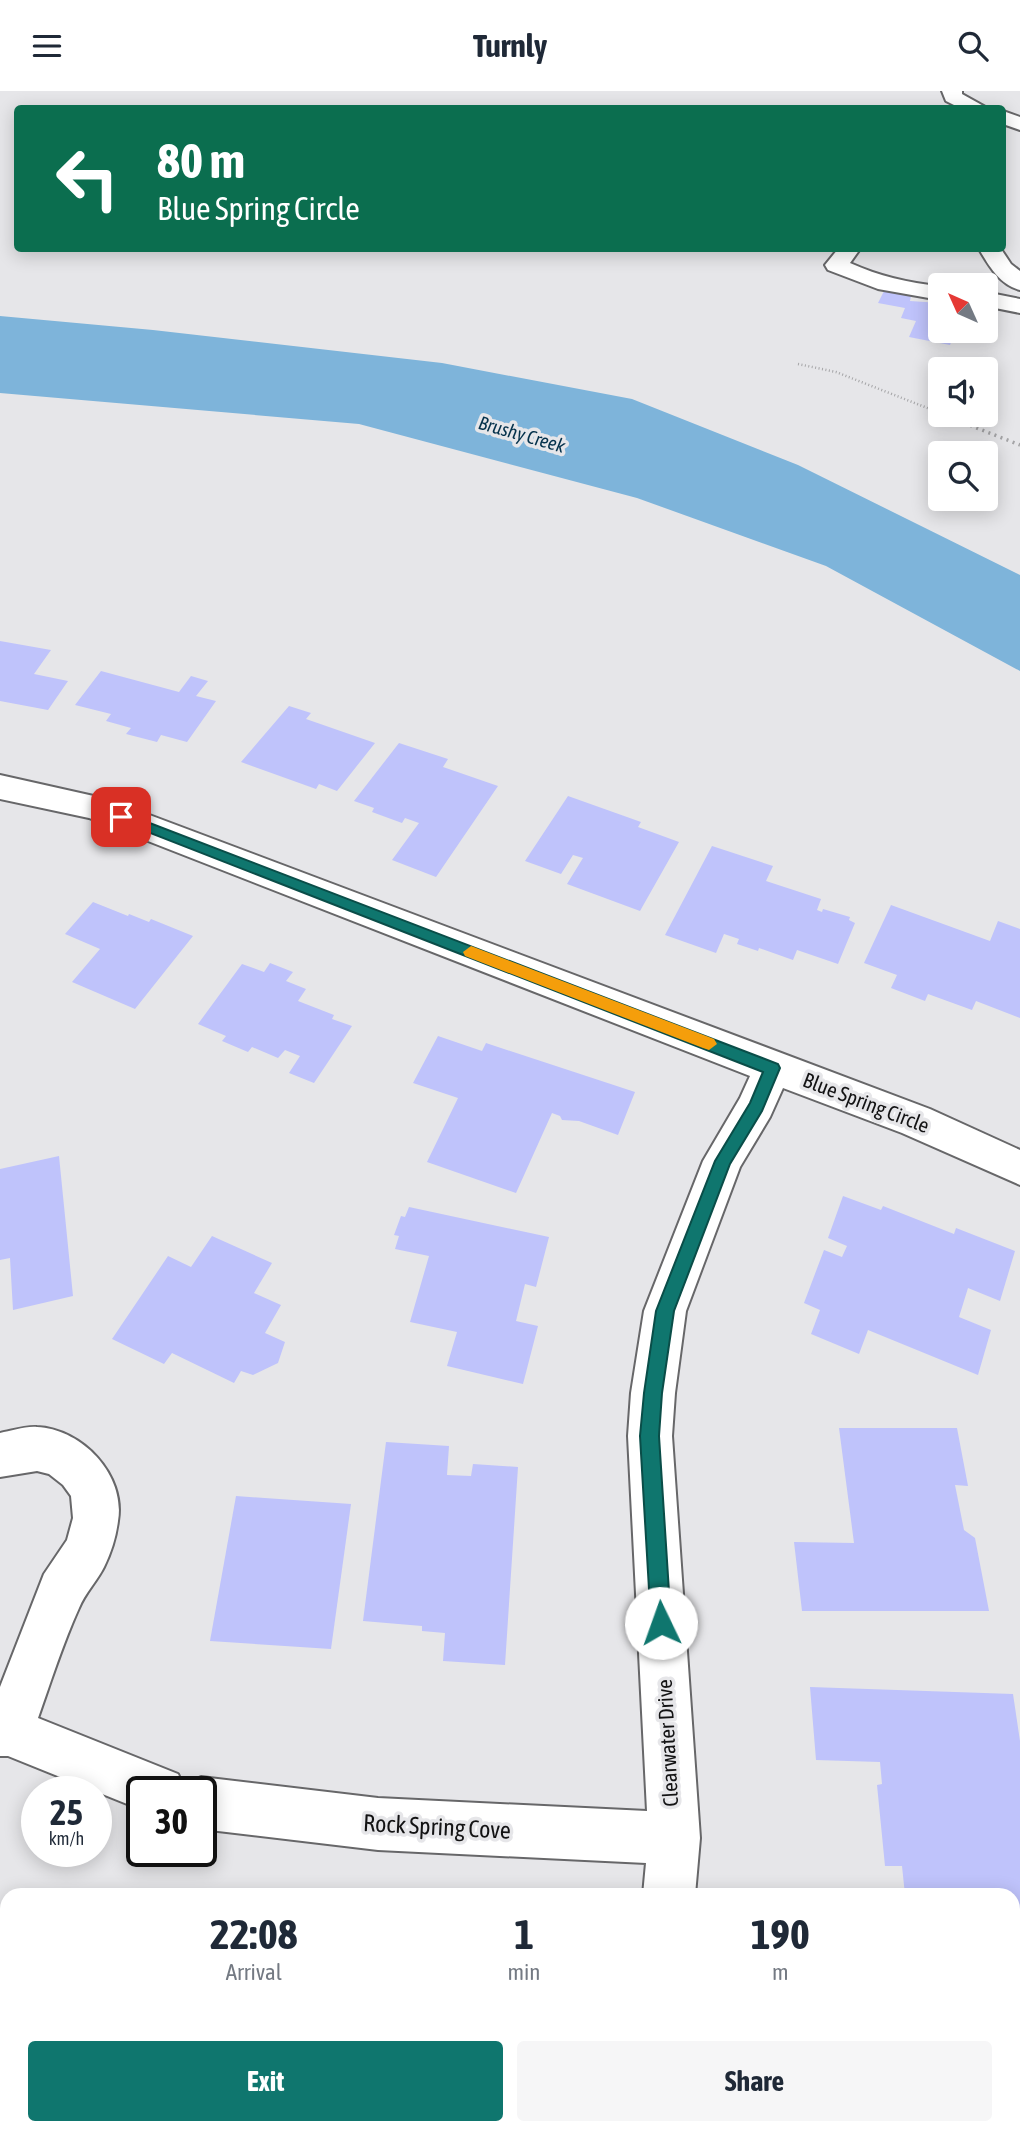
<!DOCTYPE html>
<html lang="en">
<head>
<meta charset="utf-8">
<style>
  :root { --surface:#fff; --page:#f6f6f7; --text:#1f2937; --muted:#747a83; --accent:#0f766e }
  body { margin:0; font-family:"Asap Condensed",sans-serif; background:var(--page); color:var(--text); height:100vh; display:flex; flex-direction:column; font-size:26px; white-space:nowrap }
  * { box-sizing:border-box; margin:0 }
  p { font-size:23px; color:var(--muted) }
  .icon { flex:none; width:38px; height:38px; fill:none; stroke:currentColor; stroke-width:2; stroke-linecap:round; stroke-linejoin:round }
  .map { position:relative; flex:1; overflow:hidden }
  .drawer { position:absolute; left:0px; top:1797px; width:1020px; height:247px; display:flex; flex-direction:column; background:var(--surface); border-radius:21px 21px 0 0; box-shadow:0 4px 18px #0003 }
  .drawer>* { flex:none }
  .guide { position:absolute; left:14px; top:14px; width:992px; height:147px; border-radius:7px; box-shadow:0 4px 18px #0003; background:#0b6e4f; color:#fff; overflow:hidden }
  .needle { width:46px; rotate:315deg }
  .buttons { position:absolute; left:928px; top:182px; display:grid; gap:14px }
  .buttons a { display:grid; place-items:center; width:70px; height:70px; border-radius:7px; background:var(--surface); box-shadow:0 4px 18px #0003; font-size:35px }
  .speed { position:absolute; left:21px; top:1685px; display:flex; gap:14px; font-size:35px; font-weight:700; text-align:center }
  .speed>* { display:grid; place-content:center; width:91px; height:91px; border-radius:50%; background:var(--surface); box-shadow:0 4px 18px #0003; line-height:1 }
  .speed small { font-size:18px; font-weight:400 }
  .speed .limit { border:4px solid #111; border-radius:10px; background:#fff; color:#111 }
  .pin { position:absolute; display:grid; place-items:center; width:60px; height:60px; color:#fff; margin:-30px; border-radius:14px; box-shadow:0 4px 10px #0006 }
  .me { position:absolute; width:77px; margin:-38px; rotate:357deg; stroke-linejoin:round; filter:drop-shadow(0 0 5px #0008) }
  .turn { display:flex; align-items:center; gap:24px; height:147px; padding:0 28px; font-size:32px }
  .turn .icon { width:91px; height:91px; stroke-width:2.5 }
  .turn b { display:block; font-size:49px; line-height:60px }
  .eta { display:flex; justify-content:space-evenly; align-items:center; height:119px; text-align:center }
  .eta b { font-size:42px; font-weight:700; line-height:49px }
  .action { display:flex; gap:14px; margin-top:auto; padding:14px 28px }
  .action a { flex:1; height:80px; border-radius:7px; background:var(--accent); color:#fff; font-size:28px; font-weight:700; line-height:80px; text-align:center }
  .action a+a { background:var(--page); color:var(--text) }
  header { display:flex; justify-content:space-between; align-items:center; height:91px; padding:0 28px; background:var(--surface); font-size:32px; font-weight:700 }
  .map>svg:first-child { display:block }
  .water { fill:#7eb4da }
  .building { fill:#bfc3fb }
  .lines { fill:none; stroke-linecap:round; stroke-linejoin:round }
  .minor-casing { stroke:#676769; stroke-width:4 }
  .path-far1 { stroke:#a5a5a7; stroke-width:2.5; stroke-dasharray:1 2.5; stroke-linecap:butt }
  .path { stroke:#a5a5a7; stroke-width:3.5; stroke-dasharray:2 4.5; stroke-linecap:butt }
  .minor { fill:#fff; fill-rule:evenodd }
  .route { fill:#0f766e; stroke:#0a4d48; stroke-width:2 }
  .slow { fill:#f59e0b }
  .labels { text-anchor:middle; stroke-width:7; stroke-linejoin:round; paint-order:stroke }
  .far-water-label { font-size:19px; font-style:italic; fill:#04314b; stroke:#e6e6e9 }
  .street-label { font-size:21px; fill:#131314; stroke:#e6e6e9 }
  .near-street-label { font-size:24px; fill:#131314; stroke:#e6e6e9 }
</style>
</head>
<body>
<header><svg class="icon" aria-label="menu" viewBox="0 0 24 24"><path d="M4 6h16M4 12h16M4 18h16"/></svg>Turnly<svg class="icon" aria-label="search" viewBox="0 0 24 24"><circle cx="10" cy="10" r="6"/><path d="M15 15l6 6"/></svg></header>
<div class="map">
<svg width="1020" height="2043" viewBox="0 0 1020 2043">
  <rect width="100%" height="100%" fill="#e6e6e9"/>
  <polygon class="water" points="0,225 153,239 442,272 632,308 798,374 1020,484 1020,580 826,475 637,407 359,333 0,302"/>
  <g class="building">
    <polygon points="884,200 911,205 910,210 940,212 940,240 955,240 950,254 909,246 916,230 901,227 905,217 878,212"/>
    <polygon points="985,211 998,213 989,240 985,239"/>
    <polygon points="0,550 51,559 34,583 68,590 48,619 0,610"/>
    <polygon points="101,580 179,601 191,585 208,590 196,605 216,610 187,651 161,644 157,651 126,643 131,637 106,630 111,623 75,614"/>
    <polygon points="289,615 311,622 306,628 375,652 337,700 319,693 316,698 241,671"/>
    <polygon points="399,652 448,668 443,676 498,695 436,786 392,769 419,732 405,727 402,732 372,721 374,717 354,710"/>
    <polygon points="568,705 641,731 638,736 679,751 640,820 567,793 583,767 573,764 561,783 525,770"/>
    <polygon points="712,755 773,775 766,790 821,808 817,819 822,821 823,818 850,826 849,829 855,832 838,873 797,859 793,869 759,857 758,860 737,853 739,848 724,843 716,862 665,844"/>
    <polygon points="93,811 128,825 129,823 149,831 151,828 193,845 135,918 72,891 100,858 65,843"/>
    <polygon points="891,814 990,850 998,830 1020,838 1020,927 976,910 972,919 928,903 925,910 891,897 897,884 864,872"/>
    <polygon points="270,872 293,881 286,890 306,898 298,910 334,924 332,928 352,935 314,992 289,982 300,965 285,959 278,967 252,956 248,961 222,950 226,945 198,933 242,873 264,881"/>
    <polygon points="438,945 482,960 486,952 635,1001 618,1044 579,1030 562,1029 560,1025 552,1022 516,1102 427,1071 458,1007 413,992"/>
    <polygon points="59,1065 73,1205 13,1219 10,1167 0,1169 0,1078"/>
    <polygon points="843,1105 881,1119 883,1115 954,1143 956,1137 1015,1160 1000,1210 968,1197 959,1226 991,1239 978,1284 868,1239 859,1263 811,1243 820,1219 804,1212 824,1159 842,1166 847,1155 828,1147"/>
    <polygon points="409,1116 549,1146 536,1196 525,1193 516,1230 538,1235 523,1293 447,1275 457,1241 410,1231 429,1165 395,1158 399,1145 394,1144 401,1125 405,1126"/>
    <polygon points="212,1145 272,1172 254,1202 281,1214 265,1242 285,1251 278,1272 253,1284 241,1280 234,1292 172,1262 164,1273 112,1248 168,1165 191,1176"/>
    <polygon points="839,1337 957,1337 968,1395 955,1394 964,1439 975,1447 989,1520 802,1520 794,1451 854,1452"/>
    <polygon points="386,1351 449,1355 447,1384 471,1385 473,1373 518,1376 505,1574 443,1570 445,1542 422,1540 422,1535 363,1530"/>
    <polygon points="236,1405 351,1413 331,1558 210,1550"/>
    <polygon points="810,1596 1013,1603 1020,1650 1020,1823 1013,1823 1013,1804 905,1804 902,1775 885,1775 877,1694 882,1693 880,1671 816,1669"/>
    <polygon points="0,1858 7,1862 7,2037 95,2037 92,2043 0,2043"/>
    <polygon points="1013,1867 1020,1869 1020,1903 1013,1901"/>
    <polygon points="1013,1906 1020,1907 1020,1961 1013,1960"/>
    <polygon points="211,2037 486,2037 484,2043 208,2043"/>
    <polygon points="829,2037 1000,2037 1000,2043 834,2043 835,2040"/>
  </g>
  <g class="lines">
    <g class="minor-casing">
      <g id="minor">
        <polygon points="942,0 962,0 962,3 989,18 962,18 946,10"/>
        <polygon points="1003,20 1020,26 1020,39 1003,33"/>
        <path d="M838 158H860L850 172C879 185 908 192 940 195V209L878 198 828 179 825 174Z"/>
        <path d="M979 158H1001L1011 173 1020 180V199C1000 194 989 175 979 158Z"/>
        <polygon points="985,201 1020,208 1020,222 985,215"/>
        <path d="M0 684 107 708 930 1018 1020 1059V1094L902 1042 783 997 770 1026 740 1076 686 1220 675 1302 672 1345 700 1747 695 1804H643L646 1772 378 1759 201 1738V1701H142V1719L8 1665H0V1596L44 1483 67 1449 73 1427 71 1405 63 1394 49 1383 37 1380 0 1386V1342C11 1340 25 1335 37 1336 82 1338 126 1384 118 1430 116 1446 111 1462 104 1476 97 1490 85 1502 79 1517 63 1552 51 1590 38 1627L178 1683 183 1694 201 1686 378 1707 647 1720 628 1345 631 1302 644 1220 703 1070 740 1007 750 985 89 727 0 708Z"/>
        <polygon points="600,2037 658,2037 656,2043 598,2043"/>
      </g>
    </g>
    <g class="path-far1">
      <polyline points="798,273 836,281 940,322"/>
      <polyline points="944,324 951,327"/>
    </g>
    <polyline class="path" points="946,325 1020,354"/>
    <use href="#minor" class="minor"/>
  </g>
  <polygon class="route" points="121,721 778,973 780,977 762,1020 730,1073 674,1220 662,1302 659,1345 671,1532 668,1539 661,1542 654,1539 651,1532 640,1345 644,1302 656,1220 715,1070 750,1012 763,981 117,729 115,726"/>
  <polygon class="slow" points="471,855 714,948 717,953 709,959 703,957 465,865 463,861"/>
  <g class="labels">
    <g class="far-water-label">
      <text transform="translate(522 343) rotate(16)" y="7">Brushy Creek</text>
    </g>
    <g class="street-label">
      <text transform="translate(866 1012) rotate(21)" y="7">Blue Spring Circle</text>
      <text transform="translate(668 1652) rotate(-93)" y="7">Clearwater Drive</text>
    </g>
    <g class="near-street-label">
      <text transform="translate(437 1736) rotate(3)" y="8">Rock Spring Cove</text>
    </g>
  </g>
</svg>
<div class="buttons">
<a><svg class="needle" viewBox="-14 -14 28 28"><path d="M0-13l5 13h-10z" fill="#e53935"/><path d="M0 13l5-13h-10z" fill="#747a83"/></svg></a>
<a><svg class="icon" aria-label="sound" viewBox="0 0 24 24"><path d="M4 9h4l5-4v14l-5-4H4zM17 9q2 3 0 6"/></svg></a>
<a><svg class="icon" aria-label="search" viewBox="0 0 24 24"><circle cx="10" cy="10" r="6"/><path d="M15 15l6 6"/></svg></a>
</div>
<div class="speed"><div>25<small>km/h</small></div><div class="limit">30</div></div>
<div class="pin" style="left:121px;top:726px;background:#d93025"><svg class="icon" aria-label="arrive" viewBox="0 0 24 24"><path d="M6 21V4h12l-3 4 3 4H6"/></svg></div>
<svg class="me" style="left:661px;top:1532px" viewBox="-20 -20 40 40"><circle r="19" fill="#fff"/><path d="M0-13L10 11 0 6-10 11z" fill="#0f766e"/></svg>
<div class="guide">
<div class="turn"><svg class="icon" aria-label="left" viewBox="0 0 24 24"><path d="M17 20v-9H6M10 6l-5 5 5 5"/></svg><div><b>80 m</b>Blue Spring Circle</div></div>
</div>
<section class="drawer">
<div class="eta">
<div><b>22:08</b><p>Arrival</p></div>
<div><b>1</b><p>min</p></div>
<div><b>190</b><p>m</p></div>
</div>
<div class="action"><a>Exit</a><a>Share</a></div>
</section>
</div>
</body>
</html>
